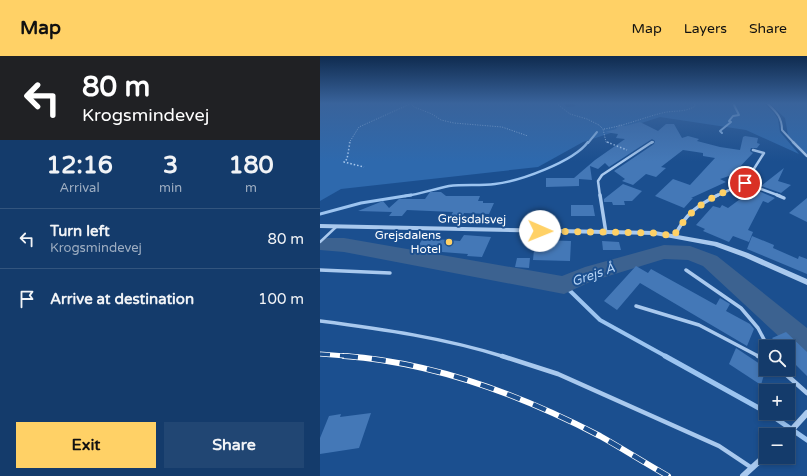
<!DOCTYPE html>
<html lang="en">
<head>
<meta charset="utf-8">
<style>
  :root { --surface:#143b6b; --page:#214673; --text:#f1f3f6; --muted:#9dadc1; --line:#33557e; --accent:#ffd166 }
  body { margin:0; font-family:"Varela Round",sans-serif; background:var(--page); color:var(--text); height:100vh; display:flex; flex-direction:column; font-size:15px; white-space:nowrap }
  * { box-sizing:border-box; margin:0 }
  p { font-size:13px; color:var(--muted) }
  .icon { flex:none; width:22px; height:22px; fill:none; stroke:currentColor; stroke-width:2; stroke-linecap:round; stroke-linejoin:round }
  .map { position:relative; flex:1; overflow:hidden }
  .side { display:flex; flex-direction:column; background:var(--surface); width:320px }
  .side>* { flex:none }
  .guide { background:#202124; color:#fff; overflow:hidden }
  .tools { position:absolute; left:439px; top:284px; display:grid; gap:8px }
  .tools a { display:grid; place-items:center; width:36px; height:36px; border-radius:0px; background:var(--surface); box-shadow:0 2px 6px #0003,0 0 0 1px var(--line); font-size:20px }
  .pin { position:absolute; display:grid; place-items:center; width:34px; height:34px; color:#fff; margin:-17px; border:2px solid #fff; border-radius:50%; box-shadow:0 1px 4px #0007 }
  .me { position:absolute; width:44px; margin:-22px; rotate:91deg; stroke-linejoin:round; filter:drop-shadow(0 0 3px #0008) }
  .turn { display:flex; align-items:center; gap:14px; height:84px; padding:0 16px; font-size:18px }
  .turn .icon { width:52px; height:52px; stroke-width:2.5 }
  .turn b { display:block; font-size:28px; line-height:34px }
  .eta { display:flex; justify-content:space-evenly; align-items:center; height:68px; text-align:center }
  .eta b { font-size:24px; font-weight:700; line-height:28px }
  .action { display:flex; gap:8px; margin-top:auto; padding:8px 16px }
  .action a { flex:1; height:46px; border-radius:0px; background:var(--accent); color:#111; font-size:16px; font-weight:700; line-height:46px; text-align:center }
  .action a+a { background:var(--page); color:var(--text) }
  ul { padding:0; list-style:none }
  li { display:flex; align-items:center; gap:12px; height:60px; padding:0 16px; border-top:1px solid var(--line) }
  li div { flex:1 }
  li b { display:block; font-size:15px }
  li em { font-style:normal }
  header { display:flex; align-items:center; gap:24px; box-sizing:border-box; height:56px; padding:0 20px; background:var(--accent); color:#111 }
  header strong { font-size:19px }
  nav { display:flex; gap:22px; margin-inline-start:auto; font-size:14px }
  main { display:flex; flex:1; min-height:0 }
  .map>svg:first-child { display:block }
  .green { fill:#2e69ad }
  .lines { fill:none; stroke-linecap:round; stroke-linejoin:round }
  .stream-far4 { stroke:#9cc4f0; stroke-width:2 }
  .stream-far3 { stroke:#9cc4f0; stroke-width:2.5 }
  .stream-far2 { stroke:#9cc4f0; stroke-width:3 }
  .stream-far1 { stroke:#9cc4f0; stroke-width:4 }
  .stream { stroke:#9cc4f0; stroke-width:5 }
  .river { fill:#3c6290; fill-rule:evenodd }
  .building { fill:#4478b7 }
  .path-far1 { stroke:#a9c9ee; stroke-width:1; stroke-dasharray:1 1.5; stroke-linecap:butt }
  .path { stroke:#a9c9ee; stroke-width:1.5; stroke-dasharray:1.5 2; stroke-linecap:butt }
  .service-far2 { stroke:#a9c9ee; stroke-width:2.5 }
  .service-far1 { stroke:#a9c9ee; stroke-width:3.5 }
  .service { stroke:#a9c9ee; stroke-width:4.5 }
  .minor-far3 { stroke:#a9c9ee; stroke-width:2 }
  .minor-far2 { stroke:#a9c9ee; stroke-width:2.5 }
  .minor-far1 { stroke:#a9c9ee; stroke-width:3.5 }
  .minor { stroke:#a9c9ee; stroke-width:6 }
  .tertiary { fill:#a9c9ee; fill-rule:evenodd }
  .rail-far1-casing { stroke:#fff; stroke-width:5 }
  .rail-casing { stroke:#fff; stroke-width:6 }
  .rail-far1 { stroke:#1b4f8f; stroke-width:3.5; stroke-dasharray:10; stroke-linecap:butt }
  .rail { stroke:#1b4f8f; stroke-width:4.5; stroke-dasharray:14; stroke-linecap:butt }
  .route { stroke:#ffd166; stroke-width:7; stroke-dasharray:0 12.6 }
  .poi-dot { fill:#ffd166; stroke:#1b4f8f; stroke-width:1.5 }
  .labels { text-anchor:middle; stroke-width:4; stroke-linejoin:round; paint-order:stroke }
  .street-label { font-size:12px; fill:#fff; stroke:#1b4f8f }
  .poi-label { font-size:12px; fill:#fff; stroke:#1b4f8f; text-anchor:end }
  .water-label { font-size:13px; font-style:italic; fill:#b5d3f5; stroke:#1b4f8f }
</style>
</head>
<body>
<header>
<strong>Map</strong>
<nav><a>Map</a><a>Layers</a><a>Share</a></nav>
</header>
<main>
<section class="side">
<div class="guide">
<div class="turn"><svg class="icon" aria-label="left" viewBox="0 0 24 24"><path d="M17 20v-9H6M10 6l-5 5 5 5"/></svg><div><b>80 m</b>Krogsmindevej</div></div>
</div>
<div class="eta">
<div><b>12:16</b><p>Arrival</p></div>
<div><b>3</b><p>min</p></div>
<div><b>180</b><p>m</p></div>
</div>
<ul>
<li><svg class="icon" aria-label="left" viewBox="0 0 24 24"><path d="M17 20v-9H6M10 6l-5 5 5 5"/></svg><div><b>Turn left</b><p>Krogsmindevej</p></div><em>80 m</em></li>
<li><svg class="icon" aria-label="arrive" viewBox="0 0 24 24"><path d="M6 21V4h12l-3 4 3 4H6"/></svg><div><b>Arrive at destination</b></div><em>100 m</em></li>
</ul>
<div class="action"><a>Exit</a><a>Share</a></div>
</section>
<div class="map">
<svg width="487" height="420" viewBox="0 0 487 420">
  <rect width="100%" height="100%" fill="#1b4f8f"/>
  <g class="green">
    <polygon points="0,47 243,47 247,51 256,50 253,47 444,47 454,57 458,63 460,76 479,98 426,74 340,61 263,86 218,111 21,133 0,145"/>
    <polygon points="449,47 487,47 487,98 468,79 465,62"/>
  </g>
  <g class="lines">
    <g class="stream-far4">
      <polyline points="402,77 400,75 411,66 409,65 413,60 419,59 413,47"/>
      <polyline points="268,87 277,76"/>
    </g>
    <path class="stream-far3" d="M85 140C100 138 114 133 129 130 144 128 160 130 175 128 200 125 253 106 268 86"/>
    <polyline class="stream-far2" points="0,158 41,147 91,139"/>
    <polyline class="stream-far1" points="244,229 280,264 347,301"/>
    <g class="stream">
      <polyline points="345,300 446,356"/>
      <polyline points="448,357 487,384"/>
    </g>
    <polygon class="river" points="5,182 24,182 242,220 265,211 344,189 370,190 397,200 487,272 487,302 478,298 383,210 368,204 344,203 272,225 244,238 24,196 0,194 0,184"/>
  </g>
  <g class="building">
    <polygon points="320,66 338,75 346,68 354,68 362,82 368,80 379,83 377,85 400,91 420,94 423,81 425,80 438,82 437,87 440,88 437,92 431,92 430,95 433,97 412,119 400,123 406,126 371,142 373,142 364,152 335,140 353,123 370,129 395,102 383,100 383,97 363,94 341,111 346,112 336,121 326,118 313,129 302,125 305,123 294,115 334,88 335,85 332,83 289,111 285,107 278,113 270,110 272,124 259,123 259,130 226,131 226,122 254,122 275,104 305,83 296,82 298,78 285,76 296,73 299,68 305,70"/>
    <polygon points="464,112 458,125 471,129 461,137 441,130"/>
    <polygon points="303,128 322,135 312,145 304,145 305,149 293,149 292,146 284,146 284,143"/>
    <polygon points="436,134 455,142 448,147 443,145 428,174 433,176 429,186 413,180 409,186 383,175 385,173 376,169 393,150 400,152 402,149 408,152 427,138 429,139"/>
    <polygon points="110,136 121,136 126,140 160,140 158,145 163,145 163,147 174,147 169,158 144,157 142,162 130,161 133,156 87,154 82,160 69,160 72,156 38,155 63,145 69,152 79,143 105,143"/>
    <polygon points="487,142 487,166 469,157"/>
    <polygon points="251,149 273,149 275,160 251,160"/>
    <polygon points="144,179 171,181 162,201 147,200 148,198 96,194 103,182 140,185"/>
    <polygon points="432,180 454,189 453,192 478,203 479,200 487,203 487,218 427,193"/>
    <polygon points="220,184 251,185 250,205 213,204 214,194 216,194"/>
    <polygon points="282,185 299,186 301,194 283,194"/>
    <polygon points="197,202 210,202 209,212 195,211"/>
    <polygon points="316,210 328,217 331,213 396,249 400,242 410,248 406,255 430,268 434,273 427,290 320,227 297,254 284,245"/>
    <polygon points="466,276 487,296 487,320 472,305 474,304 468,298 468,291 461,291 452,282"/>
    <polygon points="416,292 446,312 441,329 409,308"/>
    <polygon points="51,357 39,392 0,398 0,382 9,360 21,358 20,361"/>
  </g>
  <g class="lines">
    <g class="path-far1">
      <polyline points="90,47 94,51 112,58 121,64 134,67 182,71 208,80"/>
      <polyline points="236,47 250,58 267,63 279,69 283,73 286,86 290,87"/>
      <path d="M284 73C304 70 322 62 342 57 353 54 365 57 375 50L374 47"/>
      <polyline points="29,87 39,71 90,48"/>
    </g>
    <g class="path">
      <polyline points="30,86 27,103 24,106 44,111"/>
      <polyline points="287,86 307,94"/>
    </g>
    <polyline class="service-far2" points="0,186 16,171"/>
    <g class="service-far1">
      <polyline points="0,214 70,217"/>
      <polyline points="366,214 421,252 438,272 448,291"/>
      <polyline points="316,250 379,269 440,301"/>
      <path d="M0 265C62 273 125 282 185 301"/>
    </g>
    <g class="service">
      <polyline points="182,300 238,318 399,390 432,412"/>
      <polyline points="438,300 446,304"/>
      <polyline points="460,313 487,337"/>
    </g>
    <g class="minor-far3">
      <path d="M447 47C456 56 462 61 462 74L474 87"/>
      <polyline points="331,87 333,86"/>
    </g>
    <g class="minor-far2">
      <polyline points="473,86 487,100"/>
      <polyline points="425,127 460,140"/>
      <polyline points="280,140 278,125 282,119 332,86"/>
      <polyline points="396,140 425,127 444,97 433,94"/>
    </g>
    <g class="minor-far1">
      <polyline points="280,139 286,177"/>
      <polyline points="457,139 464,142"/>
      <path d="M355 180C364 159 378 149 398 139"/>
    </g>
    <g class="minor">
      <polyline points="467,379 487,357"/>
      <polyline points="423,420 446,399"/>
    </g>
    <polygon class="tertiary" points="0,168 335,175 397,186 428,197 487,223 487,229 424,201 394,190 335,179 0,172"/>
    <g class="rail-far1-casing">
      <polyline id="rail-far1" points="0,298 38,301"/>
    </g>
    <g class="rail-casing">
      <path id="rail" d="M24 300C113 306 201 339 280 380 303 393 325 407 348 420"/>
    </g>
    <use href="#rail-far1" class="rail-far1"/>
    <use href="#rail" class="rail"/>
  </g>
  <linearGradient id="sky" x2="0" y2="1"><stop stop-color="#0f2b4f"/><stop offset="0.45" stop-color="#39639b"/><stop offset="1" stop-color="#39639b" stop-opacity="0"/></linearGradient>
  <rect width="487" height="105" fill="url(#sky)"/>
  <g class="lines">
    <path class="route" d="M220 175 335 177 355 180C356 173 361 169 365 164 383 143 401 138 425 127"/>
  </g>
  <circle class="poi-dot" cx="129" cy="186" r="4"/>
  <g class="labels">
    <g class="street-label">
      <text transform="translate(152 163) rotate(1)" y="4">Grejsdalsvej</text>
    </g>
    <g class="poi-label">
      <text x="121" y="183">Grejsdalens<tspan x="121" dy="14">Hotel</tspan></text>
    </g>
    <g class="water-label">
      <text transform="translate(273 218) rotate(-19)" y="5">Grejs Å</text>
    </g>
  </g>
</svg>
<div class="tools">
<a><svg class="icon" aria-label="search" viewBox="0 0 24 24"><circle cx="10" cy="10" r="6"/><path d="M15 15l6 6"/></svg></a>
<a>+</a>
<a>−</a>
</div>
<div class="pin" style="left:425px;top:127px;background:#d93025"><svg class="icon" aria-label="arrive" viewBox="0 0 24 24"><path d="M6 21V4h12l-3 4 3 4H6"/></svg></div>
<svg class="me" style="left:220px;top:175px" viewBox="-20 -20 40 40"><circle r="19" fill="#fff"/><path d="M0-13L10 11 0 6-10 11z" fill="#ffd166"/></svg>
</div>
</main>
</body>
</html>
